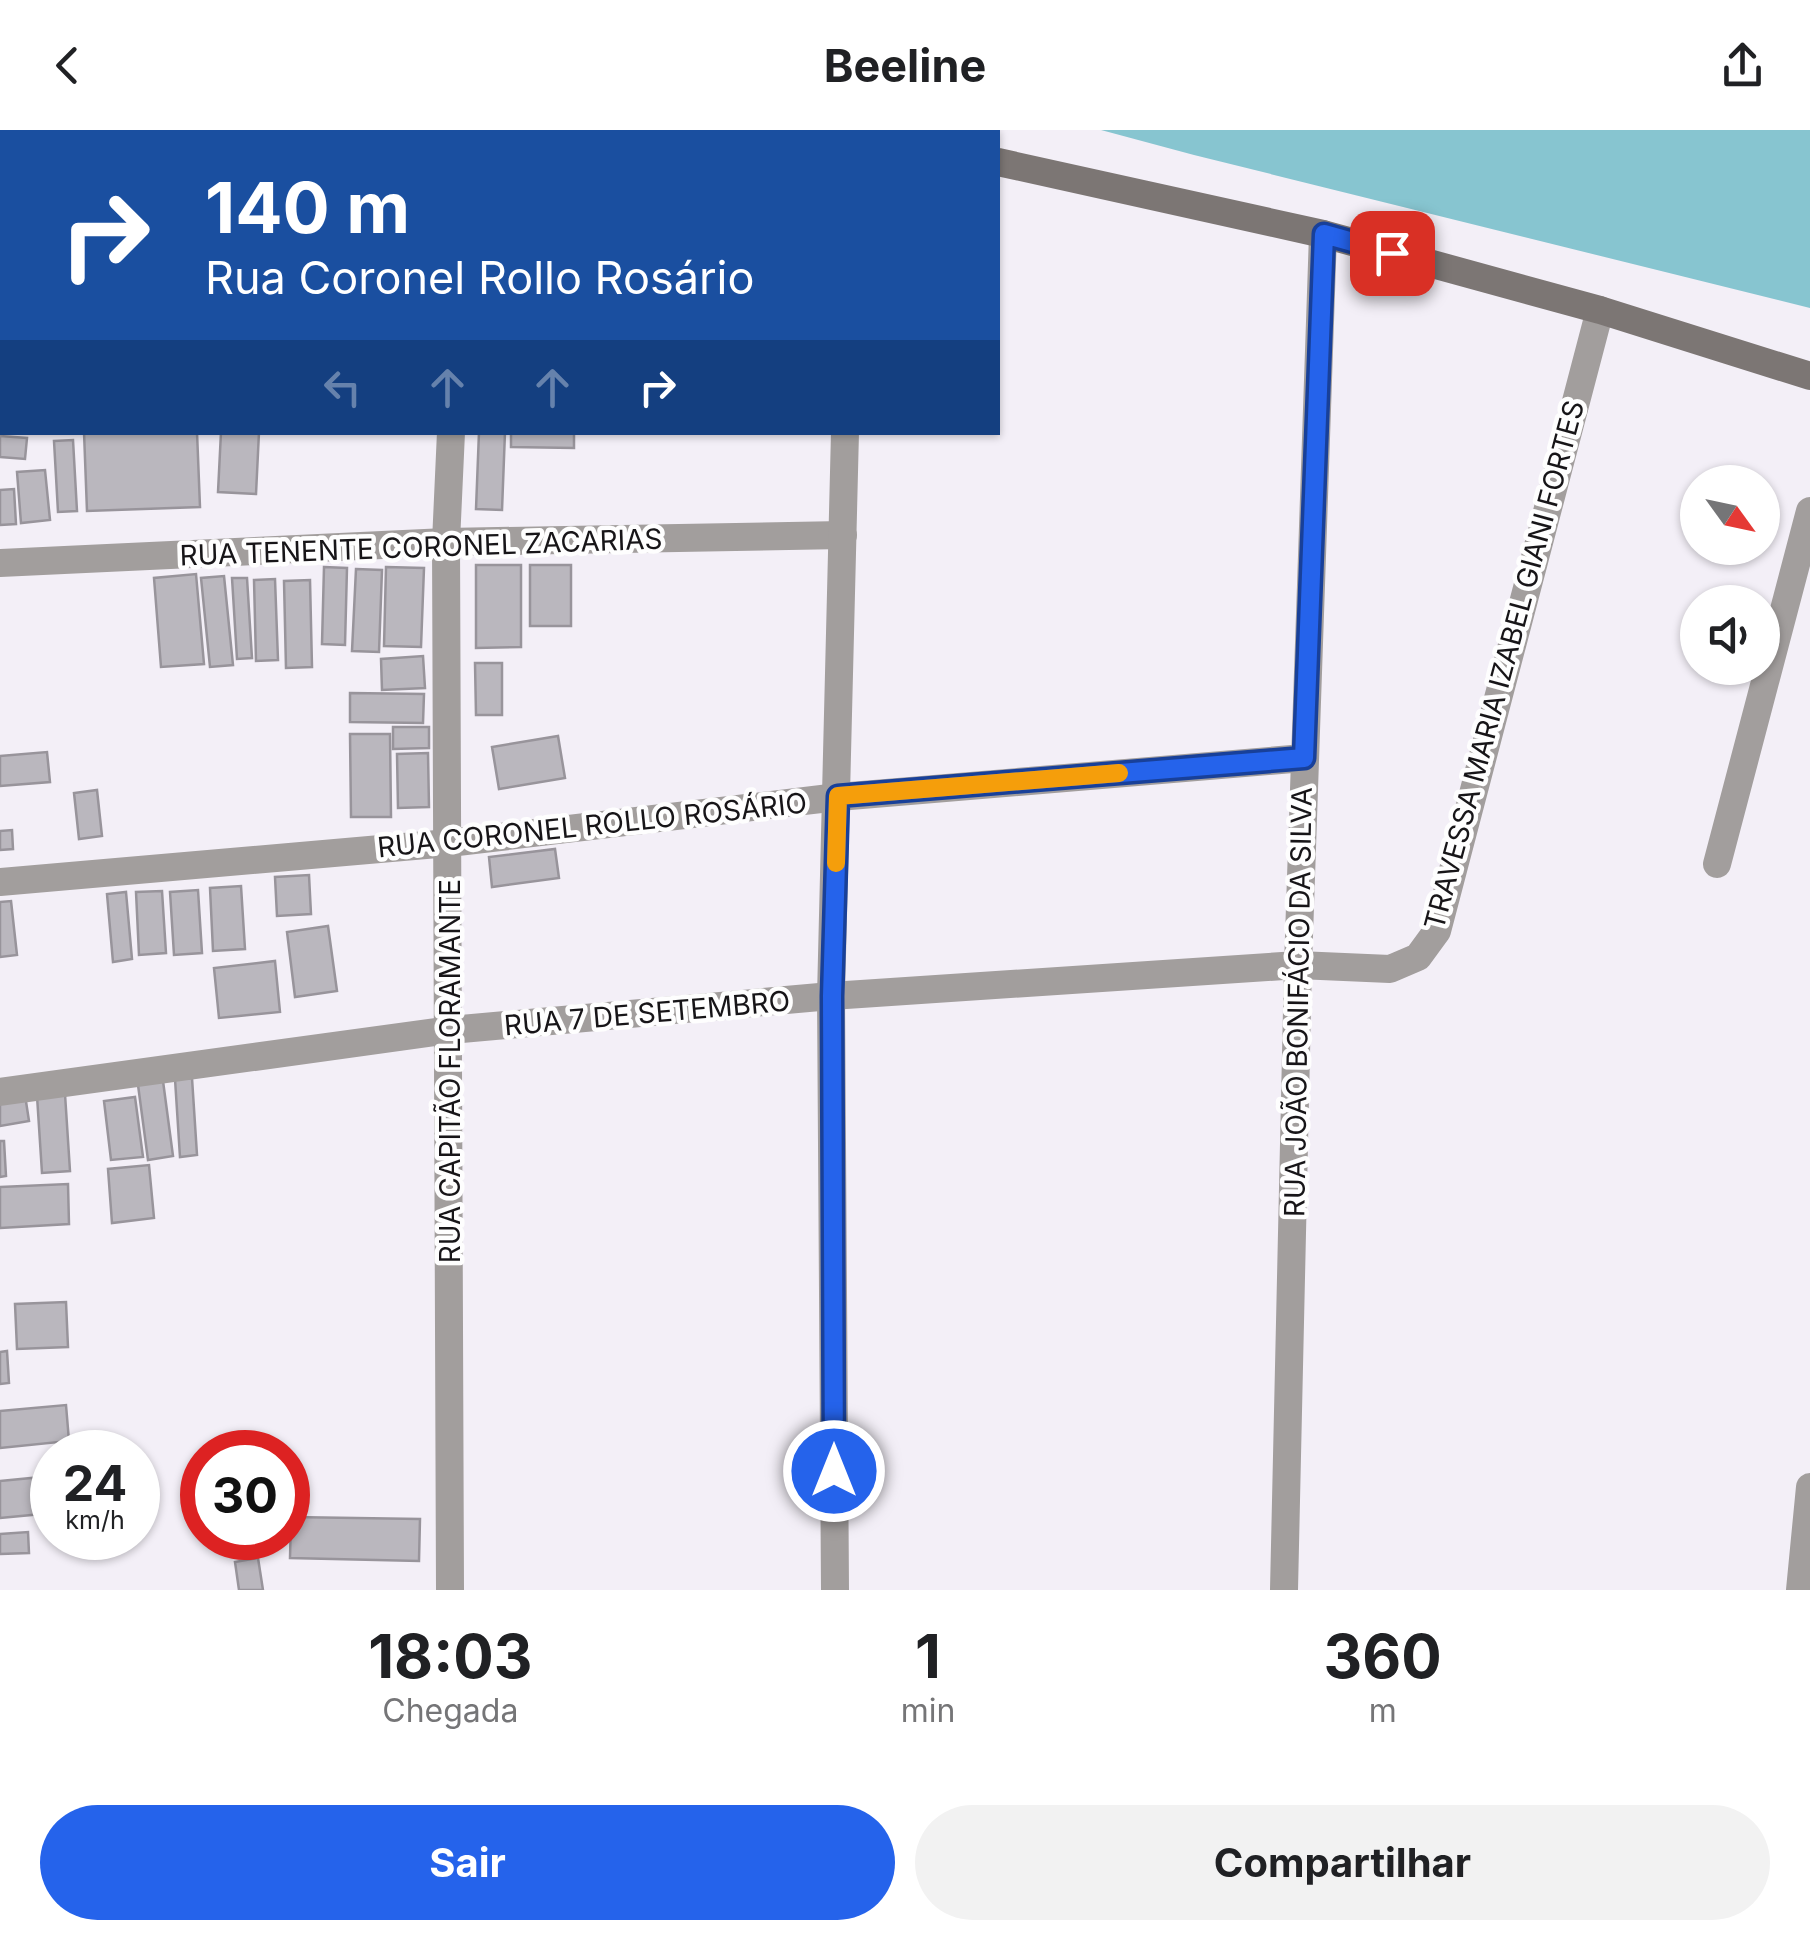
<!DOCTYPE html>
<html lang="pt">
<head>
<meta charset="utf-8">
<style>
  :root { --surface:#fff; --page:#f2f2f2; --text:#202124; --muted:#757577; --accent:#2563eb }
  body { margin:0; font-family:Inter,sans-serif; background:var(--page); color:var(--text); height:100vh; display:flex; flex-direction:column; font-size:38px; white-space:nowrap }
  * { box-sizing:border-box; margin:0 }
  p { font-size:32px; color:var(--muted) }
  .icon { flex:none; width:55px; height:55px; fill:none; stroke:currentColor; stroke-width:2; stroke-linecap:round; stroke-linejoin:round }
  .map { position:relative; height:1460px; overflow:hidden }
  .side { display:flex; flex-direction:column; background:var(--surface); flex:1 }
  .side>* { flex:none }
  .guide { position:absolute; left:0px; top:0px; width:1000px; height:305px; box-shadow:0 2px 8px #0004; background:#1a4fa0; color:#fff; overflow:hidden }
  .needle { width:65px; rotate:123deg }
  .tools { position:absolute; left:1680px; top:335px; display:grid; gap:20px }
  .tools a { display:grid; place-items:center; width:100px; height:100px; border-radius:50%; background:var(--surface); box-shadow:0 2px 8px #0004; font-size:50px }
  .speed { position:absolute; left:30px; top:1300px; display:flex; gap:20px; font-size:50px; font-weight:700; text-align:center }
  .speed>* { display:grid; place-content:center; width:130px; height:130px; border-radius:50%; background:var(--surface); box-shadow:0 2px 8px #0004; line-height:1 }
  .speed small { font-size:25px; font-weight:400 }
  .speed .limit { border:15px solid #d22; background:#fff; color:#111 }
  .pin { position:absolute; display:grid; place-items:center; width:85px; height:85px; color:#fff; margin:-42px; border-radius:20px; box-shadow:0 5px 15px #0006 }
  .me { position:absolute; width:110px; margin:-55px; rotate:0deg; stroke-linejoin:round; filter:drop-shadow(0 0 8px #0008) }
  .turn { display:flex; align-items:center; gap:35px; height:210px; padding:0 40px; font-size:45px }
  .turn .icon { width:130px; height:130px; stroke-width:2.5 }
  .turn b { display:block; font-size:70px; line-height:85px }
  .lanes { display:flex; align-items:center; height:95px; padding:0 40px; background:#0003; justify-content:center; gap:50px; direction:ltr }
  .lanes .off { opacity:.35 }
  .eta { display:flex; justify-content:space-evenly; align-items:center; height:170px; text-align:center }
  .eta b { font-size:60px; font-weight:700; line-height:70px }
  .cta { display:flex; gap:20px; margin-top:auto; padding:20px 40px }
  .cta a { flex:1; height:115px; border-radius:60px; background:var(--accent); color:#fff; font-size:40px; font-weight:700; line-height:115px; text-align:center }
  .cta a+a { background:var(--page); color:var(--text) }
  header { display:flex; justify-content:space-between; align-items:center; height:130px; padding:0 40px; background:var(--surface); font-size:45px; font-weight:700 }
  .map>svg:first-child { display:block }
  .water { fill:#87c5d0 }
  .building { fill:#bab7be; stroke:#98949b; stroke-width:2.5 }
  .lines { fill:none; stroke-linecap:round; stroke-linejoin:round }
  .minor { stroke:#a29e9d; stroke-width:28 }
  .secondary { stroke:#7c7674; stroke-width:28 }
  .route-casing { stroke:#184099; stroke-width:25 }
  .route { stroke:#2563eb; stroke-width:18 }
  .slow { stroke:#f59e0b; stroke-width:18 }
  .labels { text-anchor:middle; stroke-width:9; stroke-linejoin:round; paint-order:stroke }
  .street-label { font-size:28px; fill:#171518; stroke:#fefefe }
</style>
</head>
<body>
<header><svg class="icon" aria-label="back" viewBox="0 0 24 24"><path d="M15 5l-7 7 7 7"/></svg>Beeline<svg class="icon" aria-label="share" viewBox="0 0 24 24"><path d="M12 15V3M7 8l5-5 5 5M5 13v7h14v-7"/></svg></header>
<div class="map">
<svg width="1810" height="1460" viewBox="0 0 1810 1460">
  <rect width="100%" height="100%" fill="#f3eff7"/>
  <polygon class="water" points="1101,0 1810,0 1810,178 1194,25"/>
  <g class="building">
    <polygon points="84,302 197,302 200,377 87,381"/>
    <polygon points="221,302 259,302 256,364 218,362"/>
    <polygon points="479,302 505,302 502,380 476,379"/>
    <polygon points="511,302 574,302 574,318 511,317"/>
    <polygon points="0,306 27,308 25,329 0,327"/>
    <polygon points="73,310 77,381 58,382 54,311"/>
    <polygon points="45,340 50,390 21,393 17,342"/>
    <polygon points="14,359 16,394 0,395 0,360"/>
    <polygon points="476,435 521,435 521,517 476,518"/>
    <rect x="530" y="435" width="41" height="61"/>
    <polygon points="324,437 347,438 345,515 322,514"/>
    <polygon points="386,437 424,438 421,517 384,516"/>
    <polygon points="356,439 382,440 379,522 352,521"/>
    <polygon points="196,444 204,534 161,537 154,448"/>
    <polygon points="224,446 233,535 210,537 201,448"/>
    <polygon points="232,448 247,448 252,528 237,529"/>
    <polygon points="275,449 278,530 256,531 254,450"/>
    <polygon points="310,450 312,537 286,538 284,451"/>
    <polygon points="423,526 425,558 382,560 381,529"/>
    <polygon points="475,533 502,533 502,585 476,585"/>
    <polygon points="350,563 424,564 423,593 350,592"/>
    <polygon points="393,597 429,597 429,618 393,619"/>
    <polygon points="350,604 390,604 391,687 351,687"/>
    <polygon points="558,606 565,648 499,659 492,617"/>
    <polygon points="47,622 50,652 0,656 0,626"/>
    <polygon points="428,623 429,677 398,678 397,624"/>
    <polygon points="97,660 102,706 79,709 74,663"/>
    <polygon points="12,700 13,719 0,720 0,701"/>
    <polygon points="555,719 559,748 492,757 489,727"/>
    <polygon points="309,745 311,784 277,786 275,747"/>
    <polygon points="241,756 245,819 213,821 210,758"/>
    <polygon points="198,760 202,823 174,825 170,762"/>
    <polygon points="162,761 166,823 139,825 136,762"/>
    <polygon points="126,762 132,829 113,832 107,764"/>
    <polygon points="11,771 17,825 0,827 0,772"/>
    <polygon points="328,796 337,861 295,867 287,802"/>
    <polygon points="275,831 280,882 219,888 214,838"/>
    <polygon points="192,948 197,1025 180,1027 175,949"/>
    <polygon points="163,951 173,1026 148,1030 138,955"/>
    <polygon points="65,964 70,1041 42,1043 37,966"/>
    <polygon points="25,965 29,991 0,996 0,970"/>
    <polygon points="135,967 143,1027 111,1030 104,971"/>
    <polygon points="0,1011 4,1011 6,1046 0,1047"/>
    <polygon points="149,1035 154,1088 112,1093 108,1039"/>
    <polygon points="68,1054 69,1094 0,1098 0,1057"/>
    <polygon points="66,1172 68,1217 17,1219 15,1174"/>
    <polygon points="7,1221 9,1253 0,1254 0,1222"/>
    <polygon points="66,1275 69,1311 0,1318 0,1281"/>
    <polygon points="52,1346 52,1383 0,1388 0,1351"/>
    <polygon points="291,1387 420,1389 419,1431 290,1428"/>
    <polygon points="28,1402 29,1423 0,1424 0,1404"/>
    <polygon points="258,1428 263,1460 239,1460 235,1432"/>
  </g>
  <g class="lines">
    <g class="minor">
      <polyline points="464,2 464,0"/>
      <polyline points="0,433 446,412 843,405"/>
      <polyline points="1717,734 1810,381"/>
      <polyline points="0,752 449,713 838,667 1304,628"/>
      <polyline points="0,962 450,900 831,866 1298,835 1390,839 1418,827 1437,801 1600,180"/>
      <polyline points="450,1460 446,412 451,302"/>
      <polyline points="835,1460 831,866 845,302"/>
      <polyline points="1284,1460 1298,835 1323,104"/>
      <polyline points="1800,1460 1810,1357"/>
    </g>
    <g class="secondary">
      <polyline points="854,0 865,2"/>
      <polyline points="998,32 1323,104 1600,180 1810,246"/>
    </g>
  </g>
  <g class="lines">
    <g class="route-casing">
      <polyline id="route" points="834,1341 832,866 838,666 1304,628 1324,104 1392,123"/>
    </g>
    <use href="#route" class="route"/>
    <polyline class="slow" points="836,733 838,666 1119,643"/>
  </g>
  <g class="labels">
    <g class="street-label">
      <text transform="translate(421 417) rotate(-2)" y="10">RUA TENENTE CORONEL ZACARIAS</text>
      <text transform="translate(1504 535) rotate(-75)" y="10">TRAVESSA MARIA IZABEL GIANI FORTES</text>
      <text transform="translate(592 695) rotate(-6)" y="10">RUA CORONEL ROLLO ROSÁRIO</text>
      <text transform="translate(1298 872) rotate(-89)" y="10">RUA JOÃO BONIFÁCIO DA SILVA</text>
      <text transform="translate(647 883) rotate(-5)" y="10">RUA 7 DE SETEMBRO</text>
      <text transform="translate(450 941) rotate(-90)" y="10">RUA CAPITÃO FLORAMANTE</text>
    </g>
  </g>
</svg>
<div class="tools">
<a><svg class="needle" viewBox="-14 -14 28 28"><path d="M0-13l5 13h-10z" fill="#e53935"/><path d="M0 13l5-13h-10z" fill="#757577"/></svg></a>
<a><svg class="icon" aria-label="sound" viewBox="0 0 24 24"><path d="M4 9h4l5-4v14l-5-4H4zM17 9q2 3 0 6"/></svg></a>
</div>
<div class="speed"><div>24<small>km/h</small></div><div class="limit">30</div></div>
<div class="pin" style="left:1392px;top:123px;background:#d93025"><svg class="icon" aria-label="arrive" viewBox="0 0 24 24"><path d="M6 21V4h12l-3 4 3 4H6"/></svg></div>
<svg class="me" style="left:834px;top:1341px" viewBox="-20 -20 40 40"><circle r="17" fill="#2563eb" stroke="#fff" stroke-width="3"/><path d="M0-11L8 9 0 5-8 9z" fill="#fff"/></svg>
<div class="guide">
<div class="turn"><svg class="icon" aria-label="right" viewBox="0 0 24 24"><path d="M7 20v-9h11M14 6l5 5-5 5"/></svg><div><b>140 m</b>Rua Coronel Rollo Rosário</div></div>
<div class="lanes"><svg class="icon off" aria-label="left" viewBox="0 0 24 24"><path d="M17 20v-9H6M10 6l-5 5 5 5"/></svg><svg class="icon off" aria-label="ahead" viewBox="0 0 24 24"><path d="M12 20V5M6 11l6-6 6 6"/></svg><svg class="icon off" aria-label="ahead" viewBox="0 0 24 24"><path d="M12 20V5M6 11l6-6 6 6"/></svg><svg class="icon" aria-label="right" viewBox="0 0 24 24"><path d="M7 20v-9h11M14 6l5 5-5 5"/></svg></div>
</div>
</div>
<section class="side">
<div class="eta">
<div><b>18:03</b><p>Chegada</p></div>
<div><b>1</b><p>min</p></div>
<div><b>360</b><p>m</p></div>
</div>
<div class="cta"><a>Sair</a><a>Compartilhar</a></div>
</section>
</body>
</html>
